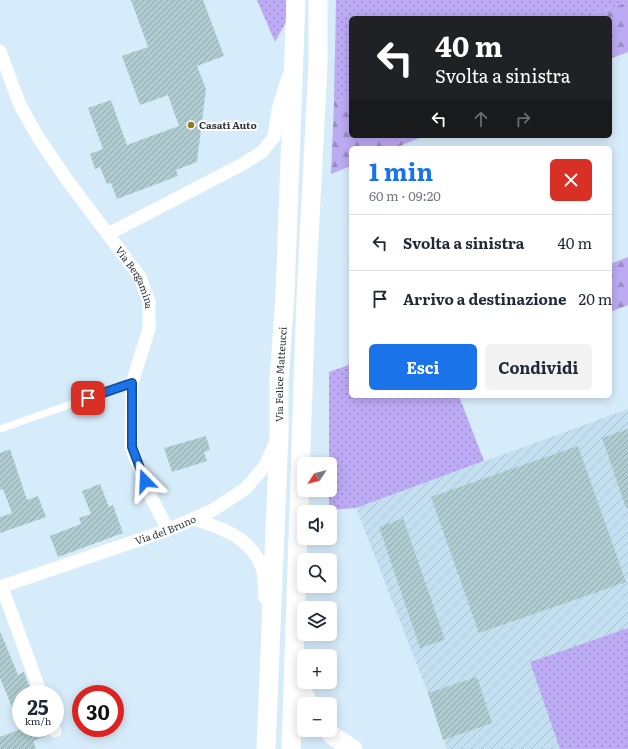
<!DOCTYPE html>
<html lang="it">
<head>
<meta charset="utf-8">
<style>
  :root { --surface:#fff; --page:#f2f2f3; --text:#1f2937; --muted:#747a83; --line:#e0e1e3; --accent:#1a73e8 }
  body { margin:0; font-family:Literata,serif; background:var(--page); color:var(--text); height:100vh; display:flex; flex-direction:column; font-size:15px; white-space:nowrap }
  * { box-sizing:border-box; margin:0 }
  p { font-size:13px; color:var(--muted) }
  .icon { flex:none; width:22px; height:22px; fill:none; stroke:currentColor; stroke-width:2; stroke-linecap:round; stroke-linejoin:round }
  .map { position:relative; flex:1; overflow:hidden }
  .panel { position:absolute; left:349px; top:146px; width:263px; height:252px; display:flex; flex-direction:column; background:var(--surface); border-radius:6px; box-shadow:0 2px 10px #0003 }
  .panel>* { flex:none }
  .hud { position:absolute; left:349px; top:16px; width:263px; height:122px; border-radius:6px; box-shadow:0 2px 10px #0003; background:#202124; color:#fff; overflow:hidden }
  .needle { width:26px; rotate:234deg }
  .controls { position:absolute; left:297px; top:457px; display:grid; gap:8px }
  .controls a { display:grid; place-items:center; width:40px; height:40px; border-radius:6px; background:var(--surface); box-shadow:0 2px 10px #0003; font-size:20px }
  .speed { position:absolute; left:12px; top:685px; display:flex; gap:8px; font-size:20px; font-weight:700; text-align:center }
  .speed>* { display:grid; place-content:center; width:52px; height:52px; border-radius:50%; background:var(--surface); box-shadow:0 2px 10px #0003; line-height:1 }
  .speed small { font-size:10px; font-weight:400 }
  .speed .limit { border:6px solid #d22; background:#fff; color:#111 }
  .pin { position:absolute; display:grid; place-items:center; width:34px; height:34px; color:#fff; margin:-17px; border-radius:8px; box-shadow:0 2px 6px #0006 }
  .me { position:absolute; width:44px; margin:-22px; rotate:339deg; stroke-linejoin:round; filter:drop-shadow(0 0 3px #0008) }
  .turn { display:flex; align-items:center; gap:14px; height:84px; padding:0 20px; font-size:18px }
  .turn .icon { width:52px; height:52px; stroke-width:2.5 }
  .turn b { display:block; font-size:28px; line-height:34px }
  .lanes { display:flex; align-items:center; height:38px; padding:0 20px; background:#0003; justify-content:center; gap:20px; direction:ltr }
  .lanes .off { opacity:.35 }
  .round { display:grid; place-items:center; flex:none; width:42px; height:42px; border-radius:6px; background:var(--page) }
  .headline { display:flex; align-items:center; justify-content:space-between; height:68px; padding:0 20px }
  h1 { font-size:24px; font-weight:700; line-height:30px; color:var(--accent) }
  .button { display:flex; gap:8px; margin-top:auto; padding:8px 20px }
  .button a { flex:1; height:46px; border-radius:6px; background:var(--accent); color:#fff; font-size:16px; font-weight:700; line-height:46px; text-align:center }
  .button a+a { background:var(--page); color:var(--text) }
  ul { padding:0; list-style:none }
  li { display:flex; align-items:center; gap:12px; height:56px; padding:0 20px; border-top:1px solid var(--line) }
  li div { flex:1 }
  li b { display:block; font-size:15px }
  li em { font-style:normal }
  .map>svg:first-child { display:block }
  .industrial { fill:url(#industrial-furrows) }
  .grass { fill:url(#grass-dots) }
  .forest { fill:url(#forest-firs) }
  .building { fill:url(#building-hatch) }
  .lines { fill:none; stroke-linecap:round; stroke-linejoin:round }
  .lane { stroke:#fff; stroke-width:7 }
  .street { stroke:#fff; stroke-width:13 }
  .secondary { stroke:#fff; stroke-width:19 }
  .route-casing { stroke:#114b97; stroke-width:10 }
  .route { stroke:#1a73e8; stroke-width:7 }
  .poi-dot { fill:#917a20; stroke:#fff; stroke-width:1.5 }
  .labels { text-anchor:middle; stroke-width:4; stroke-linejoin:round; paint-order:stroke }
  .poi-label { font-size:10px; font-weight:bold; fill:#2e363c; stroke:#fff; text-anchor:start }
  .street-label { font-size:10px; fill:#2e363c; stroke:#fff }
</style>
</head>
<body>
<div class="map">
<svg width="628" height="749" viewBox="0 0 628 749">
  <defs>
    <pattern id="industrial-furrows" width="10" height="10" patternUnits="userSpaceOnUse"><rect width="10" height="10" fill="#c3dff0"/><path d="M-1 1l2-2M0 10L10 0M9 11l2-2" fill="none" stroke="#a8c0cf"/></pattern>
    <pattern id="grass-dots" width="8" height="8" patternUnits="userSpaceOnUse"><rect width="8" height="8" fill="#bdabf5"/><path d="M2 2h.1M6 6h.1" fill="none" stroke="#9a8cc8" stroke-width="1.8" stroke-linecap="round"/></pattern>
    <pattern id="forest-firs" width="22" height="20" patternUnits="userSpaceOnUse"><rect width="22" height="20" fill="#bcaaf2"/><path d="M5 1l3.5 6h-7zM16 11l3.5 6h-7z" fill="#998bc5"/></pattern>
    <pattern id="building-hatch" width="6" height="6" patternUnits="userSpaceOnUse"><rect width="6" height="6" fill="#b1ccd0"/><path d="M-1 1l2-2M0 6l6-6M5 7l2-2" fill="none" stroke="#90a6aa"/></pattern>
  </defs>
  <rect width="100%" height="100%" fill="#d7ecfa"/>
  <polygon class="industrial" points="628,409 628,749 447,749 428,693 356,508"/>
  <g class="grass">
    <polygon points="257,0 286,0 286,22 275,42"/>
    <polygon points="336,0 628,0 628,2 581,18 351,18 351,97 334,102"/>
    <polygon points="351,364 351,396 459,396 484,461 356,508 329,510 329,372"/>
    <polygon points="628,628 628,749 560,749 530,662"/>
  </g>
  <g class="forest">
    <polygon points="628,2 628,52 610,59 610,18 581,18"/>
    <polygon points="351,97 351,136 424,136 395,148 351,148 351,166 331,174 334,102"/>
    <polygon points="628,257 628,305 610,312 610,264"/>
  </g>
  <g class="building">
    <polygon points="131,0 203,0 224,56 197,66 206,89 197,162 176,170 178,176 117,199 111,183 107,184 100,167 95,169 90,154 103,149 88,108 111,100 127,145 179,126 168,95 140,105 122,56 148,47"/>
    <polygon points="628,429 628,508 626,508 602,438"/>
    <polygon points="206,436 210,450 204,452 207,461 172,472 164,448"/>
    <polygon points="578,446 626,582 479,633 431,497"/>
    <polygon points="10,449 27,500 38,496 46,517 0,533 0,517 12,513 3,489 0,490 0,453"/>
    <polygon points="100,484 109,507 113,505 123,533 58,557 50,536 81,524 79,518 91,514 82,491"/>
    <polygon points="403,518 445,640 420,648 379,527"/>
    <polygon points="0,631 18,675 24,672 32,694 21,694 21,729 46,728 49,735 33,741 36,749 0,749 0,737 21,729 0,678"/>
    <polygon points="477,677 492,723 443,740 428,693"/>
  </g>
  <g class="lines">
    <polyline class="lane" points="0,429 132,383"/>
    <g class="street">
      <path id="s1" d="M0 51 20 105 38 137 67 180 140 277 149 302V329L132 383 131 447 149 493 168 530"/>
      <polyline points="108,234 241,165 262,152 274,137 278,110 288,77"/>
      <path d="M194 519C221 528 251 537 262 568 265 576 264 589 265 598"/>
      <path id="s2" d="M0 587 168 530 213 510 245 489 265 466 276 441"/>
      <polyline points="2,587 41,694"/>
      <polyline points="54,728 55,731"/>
    </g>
    <g class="secondary">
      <polyline points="294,676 309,704"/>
      <polyline points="328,730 333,736 353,749"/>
      <path id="s3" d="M266 749 279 434V382L285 294 296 0"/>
      <polyline points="291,749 306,297 318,64 318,0"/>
    </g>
  </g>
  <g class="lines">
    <g class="route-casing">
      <polyline id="route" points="88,398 132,383 132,447 145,481"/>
    </g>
    <use href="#route" class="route"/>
  </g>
  <circle class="poi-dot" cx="191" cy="125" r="4"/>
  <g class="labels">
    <g class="poi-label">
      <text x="199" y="129">Casati Auto</text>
    </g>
    <g class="street-label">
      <text dy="4" stroke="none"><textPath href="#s1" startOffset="266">Via Bergamina</textPath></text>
      <text dy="4" stroke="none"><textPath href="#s3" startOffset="375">Via Felice Matteucci</textPath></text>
      <text dy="4" stroke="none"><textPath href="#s2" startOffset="175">Via del Bruno</textPath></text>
    </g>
  </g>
</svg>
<div class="controls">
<a><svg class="needle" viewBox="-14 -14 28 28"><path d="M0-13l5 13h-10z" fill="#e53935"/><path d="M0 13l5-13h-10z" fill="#747a83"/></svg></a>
<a><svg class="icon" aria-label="sound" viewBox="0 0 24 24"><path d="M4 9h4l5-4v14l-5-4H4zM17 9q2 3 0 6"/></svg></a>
<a><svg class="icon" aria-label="search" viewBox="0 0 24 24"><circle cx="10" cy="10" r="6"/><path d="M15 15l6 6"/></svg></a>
<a><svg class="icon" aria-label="layers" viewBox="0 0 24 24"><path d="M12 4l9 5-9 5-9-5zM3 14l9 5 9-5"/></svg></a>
<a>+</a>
<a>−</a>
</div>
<div class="speed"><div>25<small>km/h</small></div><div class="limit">30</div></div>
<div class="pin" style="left:88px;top:398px;background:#d93025"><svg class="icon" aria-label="arrive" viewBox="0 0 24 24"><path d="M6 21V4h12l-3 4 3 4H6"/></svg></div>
<svg class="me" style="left:145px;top:481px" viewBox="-20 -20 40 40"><path d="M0-17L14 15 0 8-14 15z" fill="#1a73e8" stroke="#fff" stroke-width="4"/></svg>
<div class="hud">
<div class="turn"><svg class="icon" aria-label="left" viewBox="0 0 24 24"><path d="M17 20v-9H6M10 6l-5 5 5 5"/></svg><div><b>40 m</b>Svolta a sinistra</div></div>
<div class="lanes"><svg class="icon" aria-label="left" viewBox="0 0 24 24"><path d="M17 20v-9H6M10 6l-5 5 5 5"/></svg><svg class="icon off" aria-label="ahead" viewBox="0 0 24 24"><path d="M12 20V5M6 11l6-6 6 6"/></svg><svg class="icon off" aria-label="right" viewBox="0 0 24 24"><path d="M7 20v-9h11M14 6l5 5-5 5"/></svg></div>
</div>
<section class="panel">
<div class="headline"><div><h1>1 min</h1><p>60 m · 09:20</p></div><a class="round" style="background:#d93025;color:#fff"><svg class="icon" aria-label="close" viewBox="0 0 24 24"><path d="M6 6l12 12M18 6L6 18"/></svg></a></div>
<ul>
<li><svg class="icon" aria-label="left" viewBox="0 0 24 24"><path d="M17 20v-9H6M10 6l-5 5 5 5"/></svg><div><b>Svolta a sinistra</b></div><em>40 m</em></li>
<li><svg class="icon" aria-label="arrive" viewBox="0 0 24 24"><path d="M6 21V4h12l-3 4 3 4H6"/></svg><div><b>Arrivo a destinazione</b></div><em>20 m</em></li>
</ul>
<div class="button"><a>Esci</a><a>Condividi</a></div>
</section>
</div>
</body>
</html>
